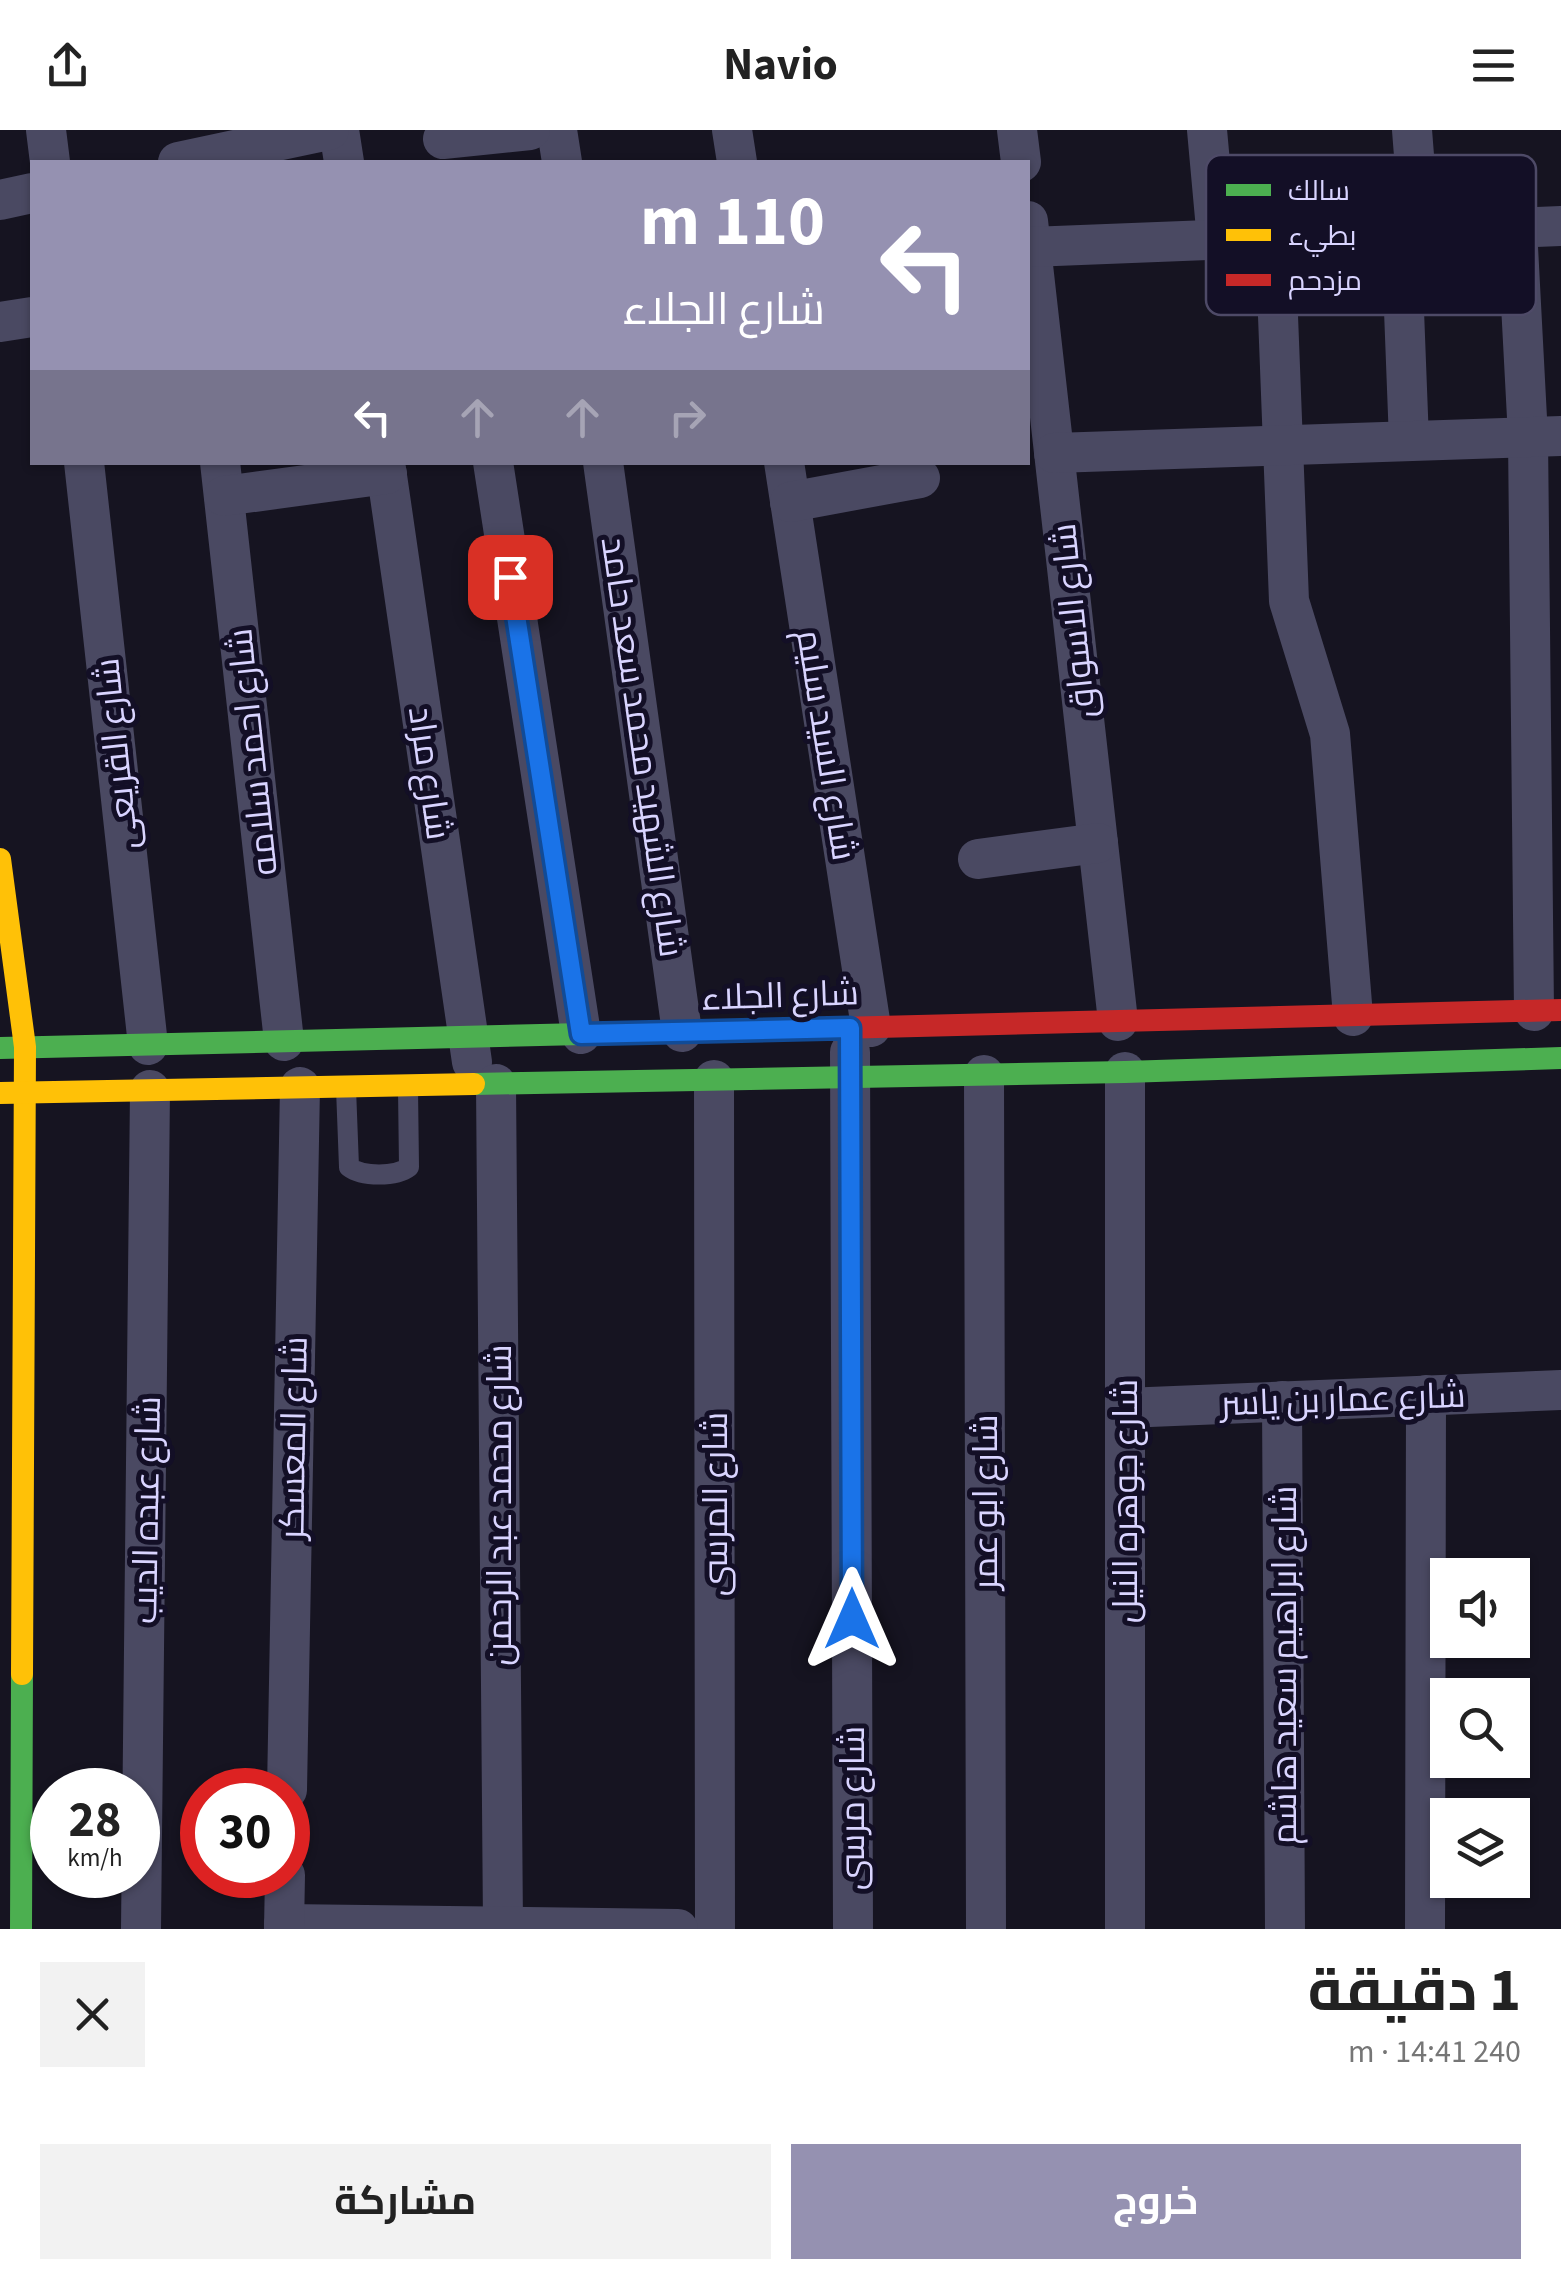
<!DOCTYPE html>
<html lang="ar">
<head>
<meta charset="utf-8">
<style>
  :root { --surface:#fff; --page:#f2f2f2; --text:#222; --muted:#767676; --accent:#9591b1 }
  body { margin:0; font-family:"Source Sans 3",Cairo,sans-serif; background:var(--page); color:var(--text); direction:rtl; height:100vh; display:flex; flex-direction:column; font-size:38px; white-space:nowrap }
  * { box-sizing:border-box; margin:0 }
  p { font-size:32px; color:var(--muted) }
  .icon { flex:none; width:55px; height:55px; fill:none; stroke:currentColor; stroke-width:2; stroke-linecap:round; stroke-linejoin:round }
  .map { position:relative; height:1799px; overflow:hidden; direction:ltr }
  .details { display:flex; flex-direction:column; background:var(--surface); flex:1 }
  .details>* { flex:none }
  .top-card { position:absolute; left:30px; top:30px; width:1000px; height:305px; border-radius:0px; box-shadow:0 2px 8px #0004; direction:rtl; background:#9591b1; color:#fff; overflow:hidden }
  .fabs { position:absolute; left:1430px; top:1428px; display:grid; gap:20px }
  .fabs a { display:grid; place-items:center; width:100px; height:100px; border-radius:0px; background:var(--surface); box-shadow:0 2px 8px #0004; font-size:50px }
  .speed { position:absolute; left:30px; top:1638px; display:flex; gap:20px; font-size:50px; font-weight:700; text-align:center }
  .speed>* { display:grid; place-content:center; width:130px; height:130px; border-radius:50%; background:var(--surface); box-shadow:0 2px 8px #0004; line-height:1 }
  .speed small { font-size:25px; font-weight:400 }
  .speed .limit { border:15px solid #d22; background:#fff; color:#111 }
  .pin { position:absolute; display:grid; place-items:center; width:85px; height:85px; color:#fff; margin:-42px; border-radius:20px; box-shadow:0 5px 15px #0006 }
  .me { position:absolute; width:110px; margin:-55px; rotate:0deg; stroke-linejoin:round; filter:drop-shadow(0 0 8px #0008) }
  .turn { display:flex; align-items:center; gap:35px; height:210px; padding:0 40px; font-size:45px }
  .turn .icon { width:130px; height:130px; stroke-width:2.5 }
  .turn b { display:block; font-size:70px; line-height:85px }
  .lanes { display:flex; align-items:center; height:95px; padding:0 40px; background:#0003; justify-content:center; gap:50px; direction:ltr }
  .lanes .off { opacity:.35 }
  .round { display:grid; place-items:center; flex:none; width:105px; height:105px; border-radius:0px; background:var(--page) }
  .summary { display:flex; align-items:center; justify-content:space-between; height:170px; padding:0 40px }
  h1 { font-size:60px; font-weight:700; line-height:75px }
  .button { display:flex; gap:20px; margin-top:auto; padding:20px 40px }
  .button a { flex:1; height:115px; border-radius:0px; background:var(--accent); color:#fff; font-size:40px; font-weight:700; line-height:115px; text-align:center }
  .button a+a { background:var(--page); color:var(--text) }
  header { display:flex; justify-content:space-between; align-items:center; height:130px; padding:0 40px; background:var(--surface); font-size:45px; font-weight:700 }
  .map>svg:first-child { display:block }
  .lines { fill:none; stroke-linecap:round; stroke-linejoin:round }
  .lane { stroke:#4a4962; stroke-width:20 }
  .street { stroke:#4a4962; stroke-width:40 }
  .fast { stroke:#4caf50; stroke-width:22 }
  .slow { stroke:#ffc107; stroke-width:22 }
  .jam { stroke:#c62828; stroke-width:22 }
  .route-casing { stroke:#114b97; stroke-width:25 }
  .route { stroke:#1a73e8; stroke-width:18 }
  .labels { text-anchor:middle; stroke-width:10; stroke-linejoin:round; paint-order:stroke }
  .street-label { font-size:35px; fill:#d9d4ff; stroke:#130f26 }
  .key { fill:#130f26; stroke:#4e4a67; stroke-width:2.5 }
  .key-label { font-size:28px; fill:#d9d4ff }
</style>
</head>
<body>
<header><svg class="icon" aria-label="menu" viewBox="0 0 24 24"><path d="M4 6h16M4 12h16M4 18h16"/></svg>Navio<svg class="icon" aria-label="share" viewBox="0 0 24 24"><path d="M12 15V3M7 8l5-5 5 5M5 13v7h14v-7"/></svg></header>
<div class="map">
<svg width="1561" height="1799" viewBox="0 0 1561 1799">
  <rect width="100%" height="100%" fill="#161421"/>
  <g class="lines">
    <path class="lane" d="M346 958 349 1037C362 1047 396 1047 409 1037L408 959"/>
    <g class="street">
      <polyline points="46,0 50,32"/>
      <polyline points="339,0 344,32"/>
      <polyline points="557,0 562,32"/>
      <polyline points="732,0 737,32"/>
      <polyline points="1017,0 1021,32"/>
      <polyline points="1207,0 1217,110"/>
      <polyline points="1412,0 1420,102"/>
      <polyline points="443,9 530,0"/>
      <polyline points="178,32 329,0"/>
      <polyline points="0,70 32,63"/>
      <polyline points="1028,91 1118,891"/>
      <polyline points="1517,98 1528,307 1534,881"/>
      <polyline points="1401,102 1409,311"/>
      <polyline points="1275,108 1289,471 1330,604 1353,886"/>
      <polyline points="1030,117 1561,96"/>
      <polyline points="0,192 32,187"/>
      <polyline points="1054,323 1561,306"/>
      <polyline points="84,332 148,915"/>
      <polyline points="220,332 284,911"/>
      <polyline points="385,332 472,932"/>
      <polyline points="493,332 581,904"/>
      <polyline points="603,332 682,902"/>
      <polyline points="784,332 871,897"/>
      <polyline points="224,366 387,344"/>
      <polyline points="790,372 920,348"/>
      <polyline points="978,729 1098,713"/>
      <polyline points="850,922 853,1799"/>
      <polyline points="1125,942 1125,1799"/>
      <polyline points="984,945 986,1799"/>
      <polyline points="714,950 715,1799"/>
      <polyline points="496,954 503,1796"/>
      <polyline points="1282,1271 1285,1799"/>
      <polyline points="1125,1278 1561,1260"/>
      <polyline points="287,1660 300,957"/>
      <polyline points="284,1794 678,1799"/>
      <polyline points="141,1799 150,960"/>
      <polyline points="284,1799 285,1745"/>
      <polyline points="1425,1799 1426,1265"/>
    </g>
    <g class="fast">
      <polyline points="0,918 837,898"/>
      <polyline points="474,954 1125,942 1561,928"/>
      <polyline points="21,1799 22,1544"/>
    </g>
    <g class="slow">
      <polyline points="0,729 25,917 22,1544"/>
      <polyline points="0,963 474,954"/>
    </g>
    <polyline class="jam" points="837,898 1561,880"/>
  </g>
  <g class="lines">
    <g class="route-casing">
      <polyline id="route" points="510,447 581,904 850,898 852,1489"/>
    </g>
    <use href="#route" class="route"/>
  </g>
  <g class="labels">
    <g class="street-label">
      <text transform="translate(1073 491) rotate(-96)" y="12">شارع الاسواق</text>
      <text transform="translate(827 615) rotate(81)" y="12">شارع السيد سليم</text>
      <text transform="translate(643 617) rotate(82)" y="12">شارع الشهيد محمد سعد حامد</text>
      <text transform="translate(252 622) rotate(-96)" y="12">شارع احمد سلامه</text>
      <text transform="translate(116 624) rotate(-96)" y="12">شارع القريعى</text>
      <text transform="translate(430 643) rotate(82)" y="12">شارع مراد</text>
      <text transform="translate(780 865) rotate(-2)" y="12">شارع الجلاء</text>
      <text transform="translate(1343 1269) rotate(-2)" y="12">شارع عمار بن ياسر</text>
      <text transform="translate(293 1308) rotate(-89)" y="12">شارع المعسكر</text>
      <text transform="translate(1125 1371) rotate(-90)" y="12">شارع جوهره النيل</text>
      <text transform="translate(985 1372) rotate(-90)" y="12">شارع ابو عمر</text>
      <text transform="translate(715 1374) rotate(-90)" y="12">شارع المرسى</text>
      <text transform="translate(499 1375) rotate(-90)" y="12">شارع محمد عبد الرحمن</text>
      <text transform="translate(146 1380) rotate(-89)" y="12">شارع عبده الديب</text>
      <text transform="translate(1284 1535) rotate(-90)" y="12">شارع ابراهيم سعيد هاشم</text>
      <text transform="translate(852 1678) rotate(-90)" y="12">شارع مرسى</text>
    </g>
  </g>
  <rect x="1206" y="25" width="330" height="160" rx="15" class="key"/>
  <rect x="1226" y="54" width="45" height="12" fill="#4caf50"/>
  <rect x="1226" y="99" width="45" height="12" fill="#ffc107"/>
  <rect x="1226" y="144" width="45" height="12" fill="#c62828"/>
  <g class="key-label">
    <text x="1288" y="70">سالك</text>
    <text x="1288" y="115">بطيء</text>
    <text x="1288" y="160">مزدحم</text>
  </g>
</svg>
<div class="fabs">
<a><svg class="icon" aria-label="sound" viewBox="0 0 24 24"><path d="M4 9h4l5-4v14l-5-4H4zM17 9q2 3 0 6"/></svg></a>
<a><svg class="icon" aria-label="search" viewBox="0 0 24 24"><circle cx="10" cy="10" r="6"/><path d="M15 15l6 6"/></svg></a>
<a><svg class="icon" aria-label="layers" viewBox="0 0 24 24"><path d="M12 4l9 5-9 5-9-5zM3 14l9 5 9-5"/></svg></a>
</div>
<div class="speed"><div>28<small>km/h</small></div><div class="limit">30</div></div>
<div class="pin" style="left:510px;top:447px;background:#d93025"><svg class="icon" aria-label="arrive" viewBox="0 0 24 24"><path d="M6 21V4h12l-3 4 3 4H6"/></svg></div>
<svg class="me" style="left:852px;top:1489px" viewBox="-20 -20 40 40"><path d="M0-17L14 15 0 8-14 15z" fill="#1a73e8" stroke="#fff" stroke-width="4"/></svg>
<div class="top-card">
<div class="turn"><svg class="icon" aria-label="left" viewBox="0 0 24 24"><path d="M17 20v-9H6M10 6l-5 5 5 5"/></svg><div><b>110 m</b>شارع الجلاء</div></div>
<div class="lanes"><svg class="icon" aria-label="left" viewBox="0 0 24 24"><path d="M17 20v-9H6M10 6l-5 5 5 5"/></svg><svg class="icon off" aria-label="ahead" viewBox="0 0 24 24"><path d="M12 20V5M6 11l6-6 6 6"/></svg><svg class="icon off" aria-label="ahead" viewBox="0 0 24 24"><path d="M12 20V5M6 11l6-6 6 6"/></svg><svg class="icon off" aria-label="right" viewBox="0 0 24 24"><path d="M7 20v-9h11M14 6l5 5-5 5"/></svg></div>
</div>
</div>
<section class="details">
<div class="summary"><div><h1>1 دقيقة</h1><p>240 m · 14:41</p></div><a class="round"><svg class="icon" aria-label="close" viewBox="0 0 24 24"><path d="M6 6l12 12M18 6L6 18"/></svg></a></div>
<div class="button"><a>خروج</a><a>مشاركة</a></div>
</section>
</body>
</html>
